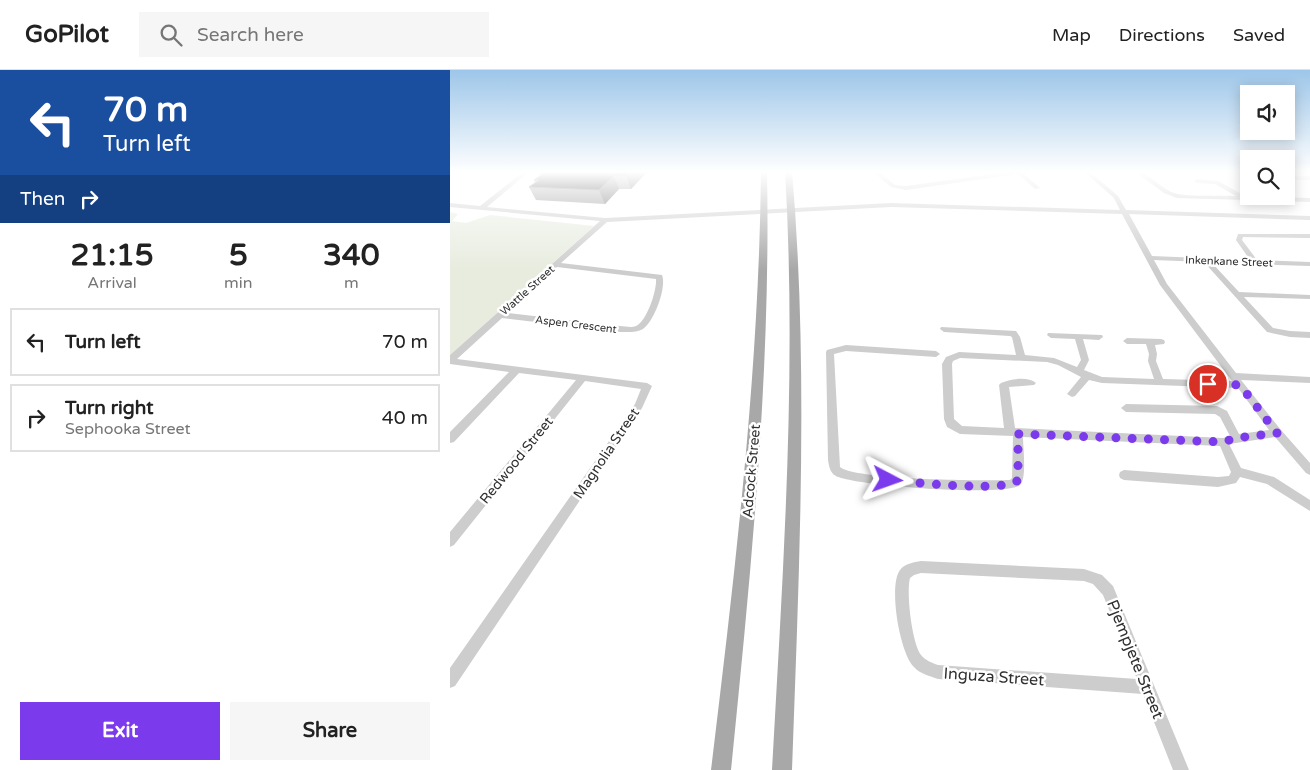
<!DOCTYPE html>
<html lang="en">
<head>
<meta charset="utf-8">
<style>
  :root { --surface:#fff; --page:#f6f6f6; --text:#222; --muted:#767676; --line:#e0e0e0; --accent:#7c3aed }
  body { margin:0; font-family:"Varela Round",sans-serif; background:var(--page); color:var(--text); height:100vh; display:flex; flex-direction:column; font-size:19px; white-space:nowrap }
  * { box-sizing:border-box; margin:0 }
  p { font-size:16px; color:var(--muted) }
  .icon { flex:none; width:28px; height:28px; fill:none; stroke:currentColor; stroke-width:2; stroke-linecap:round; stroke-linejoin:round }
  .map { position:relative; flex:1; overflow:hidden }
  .panel { display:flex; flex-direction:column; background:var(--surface); width:450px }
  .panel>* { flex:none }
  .hud { background:#1a4fa0; color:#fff; overflow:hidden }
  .buttons { position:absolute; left:790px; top:15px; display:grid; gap:10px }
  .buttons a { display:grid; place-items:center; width:55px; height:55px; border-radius:0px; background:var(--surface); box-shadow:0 2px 12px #0003; font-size:25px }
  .pin { position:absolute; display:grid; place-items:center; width:42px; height:42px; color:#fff; margin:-21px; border:2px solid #fff; border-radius:50%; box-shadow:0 1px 5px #0007 }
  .me { position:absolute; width:55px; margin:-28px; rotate:94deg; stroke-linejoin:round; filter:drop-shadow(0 0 4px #0008) }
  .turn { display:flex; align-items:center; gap:18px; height:105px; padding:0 20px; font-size:22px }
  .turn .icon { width:65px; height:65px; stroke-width:2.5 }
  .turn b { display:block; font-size:35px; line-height:42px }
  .then { display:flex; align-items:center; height:48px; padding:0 20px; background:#0003; gap:10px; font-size:19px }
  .eta { display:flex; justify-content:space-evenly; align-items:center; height:85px; text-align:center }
  .eta b { font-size:30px; font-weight:700; line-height:35px }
  .primary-button { display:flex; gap:10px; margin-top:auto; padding:10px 20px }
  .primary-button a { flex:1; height:58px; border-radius:0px; background:var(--accent); color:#fff; font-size:20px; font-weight:700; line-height:58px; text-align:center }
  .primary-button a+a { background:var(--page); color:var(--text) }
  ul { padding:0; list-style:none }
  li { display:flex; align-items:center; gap:15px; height:68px; margin:0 10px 8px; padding:0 10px; border:2px solid var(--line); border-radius:0px }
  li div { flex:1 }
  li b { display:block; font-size:19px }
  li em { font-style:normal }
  header { display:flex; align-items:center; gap:30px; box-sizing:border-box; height:70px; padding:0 25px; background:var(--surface); border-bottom:1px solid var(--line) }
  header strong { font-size:24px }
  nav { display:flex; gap:28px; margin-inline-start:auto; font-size:18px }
  .search { width:350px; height:45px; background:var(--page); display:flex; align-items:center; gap:12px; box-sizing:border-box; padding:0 18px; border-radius:0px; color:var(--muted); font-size:19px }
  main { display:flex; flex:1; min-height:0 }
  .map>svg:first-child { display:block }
  .green { fill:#e7ecdf }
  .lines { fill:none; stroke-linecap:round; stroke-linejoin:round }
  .minor { fill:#cdcdcd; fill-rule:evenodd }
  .major { fill:#a8a8a8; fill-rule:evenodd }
  .wall { fill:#8b8b8b }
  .shaded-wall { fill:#5d5d5d }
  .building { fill:#171717; stroke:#5d5d5d }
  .route { stroke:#7c3aed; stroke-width:9; stroke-dasharray:0 16.2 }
  .labels { text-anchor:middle; stroke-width:5; stroke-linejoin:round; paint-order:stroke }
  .far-street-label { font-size:11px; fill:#303030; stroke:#fff }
  .street-label { font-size:14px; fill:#303030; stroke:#fff }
  .near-street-label { font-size:16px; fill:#303030; stroke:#fff }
</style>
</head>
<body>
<header>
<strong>GoPilot</strong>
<div class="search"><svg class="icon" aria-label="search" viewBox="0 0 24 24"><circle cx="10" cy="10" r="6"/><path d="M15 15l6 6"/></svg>Search here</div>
<nav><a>Map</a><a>Directions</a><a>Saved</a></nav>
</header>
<main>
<section class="panel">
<div class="hud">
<div class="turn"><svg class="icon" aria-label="left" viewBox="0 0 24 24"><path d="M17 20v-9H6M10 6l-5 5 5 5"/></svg><div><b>70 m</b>Turn left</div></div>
<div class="then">Then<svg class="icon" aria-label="right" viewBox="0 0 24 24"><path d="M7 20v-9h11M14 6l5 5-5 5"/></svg></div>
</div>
<div class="eta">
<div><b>21:15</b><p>Arrival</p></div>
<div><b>5</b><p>min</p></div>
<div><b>340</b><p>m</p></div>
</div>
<ul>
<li><svg class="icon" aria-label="left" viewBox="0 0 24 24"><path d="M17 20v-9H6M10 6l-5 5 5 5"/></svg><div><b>Turn left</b></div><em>70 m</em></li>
<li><svg class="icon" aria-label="right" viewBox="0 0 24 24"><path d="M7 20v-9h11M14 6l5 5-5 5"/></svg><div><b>Turn right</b><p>Sephooka Street</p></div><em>40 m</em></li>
</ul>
<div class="primary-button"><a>Exit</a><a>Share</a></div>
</section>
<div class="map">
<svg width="860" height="700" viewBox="0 0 860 700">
  <rect width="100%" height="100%" fill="#fff"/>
  <polygon class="green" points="0,142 8,144 2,151 16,153 40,145 144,156 0,285"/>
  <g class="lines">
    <g class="minor">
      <path d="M74 101H80L37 137 155 148 441 133 670 140 664 128 633 101H639L668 126 676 140 860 146V150L679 144 702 186 800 190 786 170 788 164H860V168L793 167 792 170 807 190 860 192V196L762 193 789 222 860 225V229L794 227 823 258 840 261 860 262V268L840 267 817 262 754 192 704 190 717 214 786 303 860 307V313L791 310 831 360 860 393V405L856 403 825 367 779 374 791 398 824 407 860 430V441L817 414 790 407 786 413 768 417 674 410 670 408 669 405 670 402 674 400 768 407 779 406 781 402 770 376 573 367C573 377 577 409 570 415 557 427 404 416 386 406 380 403 379 396 378 390L376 282 377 280 396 275 486 281 490 284 486 287 396 281 384 284 390 397C405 410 534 411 560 410L562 408 563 366 510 364 497 357 494 349 492 294 496 287 509 282 566 285 562 267 560 266 494 262 490 259 491 257 566 261 570 267 575 285 604 288 627 297 631 290 625 269 601 268 597 265 598 263 652 265 653 267 649 270 633 269 639 290 634 300 652 307 704 309 698 291 699 284 696 274H677L673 271 677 268 711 269 714 270 715 272 714 274 705 275 707 284 706 291 713 309 782 311 710 215 672 144 441 137 157 152 111 193 212 205C217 217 204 252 193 259 187 263 177 262 170 262L52 248 7 289 197 313 202 316 192 338 5 616 0 618V598L185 334 191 319 135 311 4 475 0 477V462L126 310 69 303 4 372 0 373V362L59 302 0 294V285L150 151 0 137V133L30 136ZM107 197 206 209C207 220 197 251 186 256 181 258 175 256 170 256L57 243ZM510 288 597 292 608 295 631 307 617 324 622 327 625 326 639 310 652 313 788 318 819 360 789 364 777 341 767 336 676 334 671 338 676 342 765 344 770 347 780 366 773 368 565 358 559 317 584 315 586 313C578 306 560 309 551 313L549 315 554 358 512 356 504 349 502 294 503 291Z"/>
      <polygon points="422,101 428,101 445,115 456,116 564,101 582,101 574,104 590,118 585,119 568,104 456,120 441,117"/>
      <path d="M684 101C700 101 711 121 728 124 744 127 769 125 786 126L765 114 747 113 744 111 747 109 768 111 795 126 860 128V132L727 128 714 123Z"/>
      <polygon points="794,101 799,101 799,105"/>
      <rect x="836" y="106" width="24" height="4"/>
      <path d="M471 491 634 499 652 505 663 516 739 700H723L693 624 488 609C480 606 470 604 464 597 450 584 438 516 450 500 454 494 464 492 471 491ZM471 503 634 511 643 514 653 525 687 609 488 595C482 593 475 590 471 585 462 573 456 523 460 508L464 505Z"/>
    </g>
    <g class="major">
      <path d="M311 101H317C321 302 301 501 281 700H261C285 501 309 303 311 101Z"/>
      <path d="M335 101H342C359 300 349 501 342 700H322C333 501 347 301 335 101Z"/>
    </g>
  </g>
  <polygon class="wall" points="89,102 197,102 181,119 169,119 155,134 86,130 79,117 85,113 84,110 91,105"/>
  <g class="shaded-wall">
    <polygon points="180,102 197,102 181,119 176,106"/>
    <polygon points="164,106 169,119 155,134 149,120"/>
  </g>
  <polygon class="building" points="95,102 180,102 176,106 164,106 149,120 79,117 89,110 84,110"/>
  <linearGradient id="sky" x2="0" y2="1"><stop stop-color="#9dc6e9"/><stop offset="0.51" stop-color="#fff"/><stop offset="1" stop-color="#fff" stop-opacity="0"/></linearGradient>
  <rect width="860" height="200" fill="url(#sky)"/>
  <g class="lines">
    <path class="route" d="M438 410C460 412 557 423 568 410V364L773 372 786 368 827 363 790 315 758 314"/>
  </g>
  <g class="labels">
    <g class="far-street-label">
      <text transform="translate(779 191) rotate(2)" y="4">Inkenkane Street</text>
      <text transform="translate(77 220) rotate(-42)" y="4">Wattle Street</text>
      <text transform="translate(126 254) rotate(7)" y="4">Aspen Crescent</text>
    </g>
    <g class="street-label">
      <text transform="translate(156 383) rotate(-56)" y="5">Magnolia Street</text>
      <text transform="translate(66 390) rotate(-51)" y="5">Redwood Street</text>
      <text transform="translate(301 401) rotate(-85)" y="5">Adcock Street</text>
    </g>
    <g class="near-street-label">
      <text transform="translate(686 589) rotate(68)" y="6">Pjempjete Street</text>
      <text transform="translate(544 606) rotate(4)" y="6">Inguza Street</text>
    </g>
  </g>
</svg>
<div class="buttons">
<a><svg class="icon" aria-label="sound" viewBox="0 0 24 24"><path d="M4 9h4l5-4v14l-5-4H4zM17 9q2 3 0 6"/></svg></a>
<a><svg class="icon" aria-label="search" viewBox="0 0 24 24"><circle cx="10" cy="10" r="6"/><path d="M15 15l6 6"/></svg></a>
</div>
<div class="pin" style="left:758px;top:314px;background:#d93025"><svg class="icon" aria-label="arrive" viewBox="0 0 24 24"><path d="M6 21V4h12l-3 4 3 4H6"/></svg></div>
<svg class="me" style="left:438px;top:410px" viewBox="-20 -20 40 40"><path d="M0-17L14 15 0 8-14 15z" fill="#7c3aed" stroke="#fff" stroke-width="4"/></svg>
</div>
</main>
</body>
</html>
